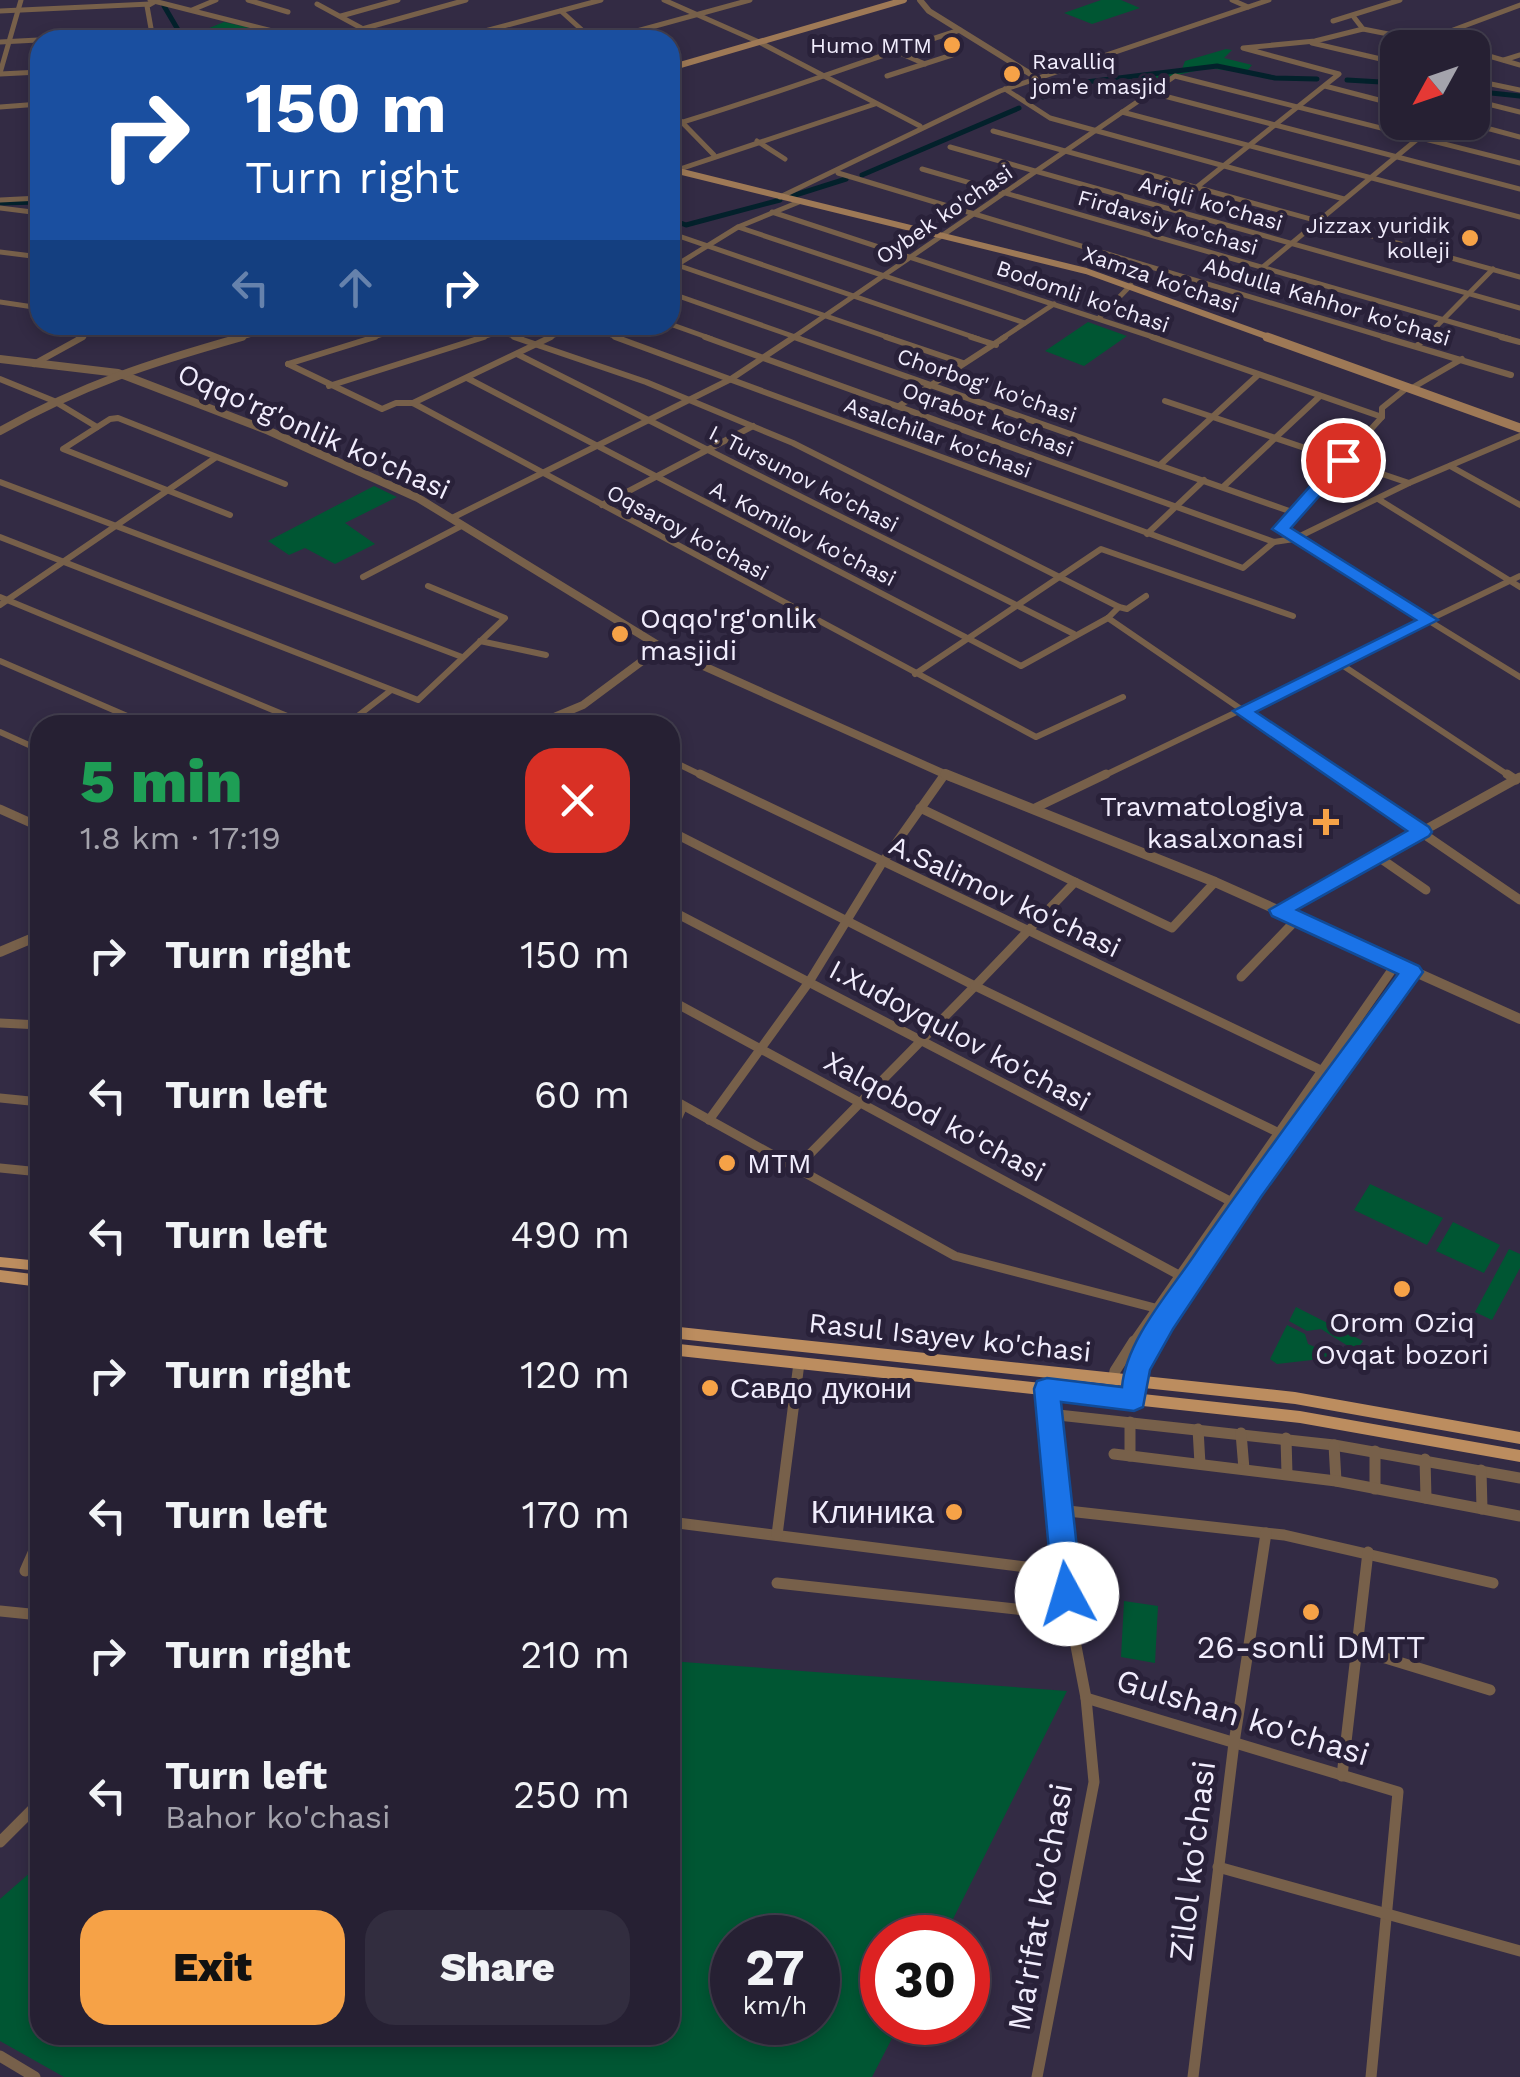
<!DOCTYPE html>
<html lang="en">
<head>
<meta charset="utf-8">
<style>
  :root { --surface:#262033; --page:#322d3f; --text:#f1f3f6; --muted:#a4a3ac; --line:#423e4e; --accent:#f6a247 }
  body { margin:0; font-family:"Work Sans",sans-serif; background:var(--page); color:var(--text); height:100vh; display:flex; flex-direction:column; font-size:38px; white-space:nowrap }
  * { box-sizing:border-box; margin:0 }
  p { font-size:32px; color:var(--muted) }
  .icon { flex:none; width:55px; height:55px; fill:none; stroke:currentColor; stroke-width:2; stroke-linecap:round; stroke-linejoin:round }
  .map { position:relative; flex:1; overflow:hidden }
  .details { position:absolute; left:30px; top:715px; width:650px; height:1330px; display:flex; flex-direction:column; background:var(--surface); border-radius:30px; box-shadow:0 5px 15px #0003,0 0 0 2px var(--line) }
  .details>* { flex:none }
  .top-card { position:absolute; left:30px; top:30px; width:650px; height:305px; border-radius:30px; box-shadow:0 5px 15px #0003,0 0 0 2px var(--line); background:#1a4fa0; color:#fff; overflow:hidden }
  .needle { width:65px; rotate:230deg }
  .tools { position:absolute; left:1380px; top:30px; display:grid; gap:20px }
  .tools a { display:grid; place-items:center; width:110px; height:110px; border-radius:20px; background:var(--surface); box-shadow:0 5px 15px #0003,0 0 0 2px var(--line); font-size:50px }
  .speed { position:absolute; left:710px; top:1915px; display:flex; gap:20px; font-size:50px; font-weight:700; text-align:center }
  .speed>* { display:grid; place-content:center; width:130px; height:130px; border-radius:50%; background:var(--surface); box-shadow:0 5px 15px #0003,0 0 0 2px var(--line); line-height:1 }
  .speed small { font-size:25px; font-weight:400 }
  .speed .limit { border:15px solid #d22; background:#fff; color:#111 }
  .pin { position:absolute; display:grid; place-items:center; width:85px; height:85px; color:#fff; margin:-42px; border:5px solid #fff; border-radius:50%; box-shadow:0 2px 10px #0007 }
  .me { position:absolute; width:110px; margin:-55px; rotate:354deg; stroke-linejoin:round; filter:drop-shadow(0 0 8px #0008) }
  .turn { display:flex; align-items:center; gap:35px; height:210px; padding:0 50px; font-size:45px }
  .turn .icon { width:130px; height:130px; stroke-width:2.5 }
  .turn b { display:block; font-size:70px; line-height:85px }
  .lanes { display:flex; align-items:center; height:95px; padding:0 50px; background:#0003; justify-content:center; gap:50px; direction:ltr }
  .lanes .off { opacity:.35 }
  .round { display:grid; place-items:center; flex:none; width:105px; height:105px; border-radius:30px; background:var(--page) }
  .summary { display:flex; align-items:center; justify-content:space-between; height:170px; padding:0 50px }
  h1 { font-size:60px; font-weight:800; line-height:75px; color:#1e9e55 }
  .primary-button { display:flex; gap:20px; margin-top:auto; padding:20px 50px }
  .primary-button a { flex:1; height:115px; border-radius:30px; background:var(--accent); color:#111; font-size:40px; font-weight:800; line-height:115px; text-align:center }
  .primary-button a+a { background:var(--page); color:var(--text) }
  ul { padding:0; list-style:none }
  li { display:flex; align-items:center; gap:30px; height:140px; padding:0 50px }
  li div { flex:1 }
  li b { display:block; font-size:38px }
  li em { font-style:normal }
  .map>svg:first-child { display:block }
  .green { fill:#005633; fill-rule:evenodd }
  .lines { fill:none; stroke-linecap:round; stroke-linejoin:round }
  .canal { stroke:#03212b; stroke-width:5 }
  .minor-far3 { stroke:#77604a; stroke-width:5 }
  .minor-far2 { stroke:#77604a; stroke-width:6 }
  .minor-far1 { stroke:#77604a; stroke-width:9 }
  .minor { stroke:#77604a; stroke-width:11 }
  .tertiary-far2 { stroke:#77604a; stroke-width:6 }
  .tertiary-far1 { stroke:#77604a; stroke-width:8 }
  .tertiary { stroke:#77604a; stroke-width:10 }
  .secondary-far1 { stroke:#9e7956; stroke-width:6 }
  .secondary { stroke:#9e7956; stroke-width:9 }
  .primary { fill:#bc8d5f; fill-rule:evenodd }
  .route { fill:#1a73e8; stroke:#114b97; stroke-width:2.5 }
  .poi-dot { fill:#f6a247; stroke:#292139; stroke-width:4 }
  .labels { text-anchor:middle; stroke-width:10; stroke-linejoin:round; paint-order:stroke }
  .far-poi-label { font-size:22px; fill:#f1edfd; stroke:#292139; text-anchor:end }
  .far-street-label { font-size:22px; fill:#f1edfd; stroke:#292139 }
  .street-label { font-size:28px; fill:#f1edfd; stroke:#292139 }
  .poi-label { font-size:28px; fill:#f1edfd; stroke:#292139; text-anchor:start }
  .near-poi-label { font-size:32px; fill:#f1edfd; stroke:#292139; text-anchor:end }
  .near-street-label { font-size:32px; fill:#f1edfd; stroke:#292139 }
</style>
</head>
<body>
<div class="map">
<svg width="1520" height="2077" viewBox="0 0 1520 2077">
  <rect width="100%" height="100%" fill="#332b44"/>
  <g class="green">
    <polygon points="1101,0 1121,0 1140,8 1092,24 1064,13"/>
    <polygon points="224,22 304,40 207,40 202,31"/>
    <polygon points="1226,49 1232,50 1224,58 1252,65 1247,71 1255,74 1208,68 1160,79 1148,74 1182,69 1185,61"/>
    <polygon points="1088,322 1127,336 1084,366 1045,351"/>
    <polygon points="374,486 397,497 345,523 375,544 335,564 305,548 289,555 268,541"/>
    <polygon points="1370,1184 1443,1218 1427,1245 1354,1210"/>
    <polygon points="1453,1222 1500,1245 1484,1273 1436,1251"/>
    <polygon points="1509,1249 1520,1254 1520,1268 1492,1320 1475,1312"/>
    <polygon points="1296,1307 1363,1341 1356,1351 1321,1329 1307,1331 1289,1321"/>
    <polygon points="1287,1325 1305,1334 1308,1344 1338,1357 1277,1364 1270,1359"/>
    <polygon points="1124,1601 1158,1606 1155,1663 1121,1657"/>
    <path d="M670 1661 1067 1691 944 1937 882 1938V2022L900 2023 872 2077H64L0 2041V1899L40 1864V2035H670ZM732 1938H818V2022H732Z"/>
  </g>
  <g class="lines">
    <g class="canal">
      <polyline points="164,6 184,40"/>
      <polyline points="1347,80 1398,83"/>
      <polyline points="1472,91 1520,96"/>
      <polyline points="1043,97 1086,82 1217,66 1275,78 1317,79"/>
      <polyline points="862,175 1019,108"/>
      <polyline points="789,197 846,179"/>
      <polyline points="0,203 40,202"/>
      <polyline points="670,219 686,225 780,200"/>
    </g>
    <g class="minor-far3">
      <polyline points="150,0 308,40"/>
      <polyline points="248,0 288,12"/>
      <polyline points="664,0 759,42 920,126"/>
      <polyline points="1232,0 1248,7"/>
      <polyline points="154,2 147,6 152,34 167,33 175,40"/>
      <polyline points="317,4 365,30"/>
      <polyline points="192,10 216,0"/>
      <polyline points="0,11 150,4"/>
      <polyline points="561,11 593,40"/>
      <polyline points="341,16 398,0"/>
      <polyline points="1353,16 1363,29 1459,48"/>
      <polyline points="1333,21 1400,0"/>
      <polyline points="362,29 466,0"/>
      <polyline points="1429,39 1520,5"/>
      <polyline points="343,40 368,32"/>
      <polyline points="451,40 601,0"/>
      <polyline points="604,40 750,0"/>
      <polyline points="0,42 152,34"/>
      <polyline points="1312,43 1398,63"/>
      <polyline points="895,51 925,64"/>
      <polyline points="1472,51 1520,65"/>
      <polyline points="1504,60 1520,55"/>
      <polyline points="0,73 21,0"/>
      <polyline points="0,74 40,72"/>
      <polyline points="887,76 952,55"/>
      <polyline points="1472,80 1520,90"/>
      <polyline points="1325,86 1398,105"/>
      <polyline points="1005,89 1050,118 1344,199"/>
      <polyline points="1149,92 1520,189"/>
      <polyline points="1472,100 1520,112"/>
      <polyline points="0,107 40,104"/>
      <polyline points="670,110 714,155"/>
      <polyline points="1122,112 1520,217"/>
      <polyline points="1464,122 1520,137"/>
      <path d="M670 126C768 97 862 61 960 30"/>
      <polyline points="993,131 1520,277"/>
      <polyline points="757,141 785,159"/>
      <polyline points="950,147 1520,308"/>
      <polyline points="922,169 1510,339"/>
      <polyline points="677,170 875,104"/>
      <polyline points="838,173 1391,339"/>
      <polyline points="1197,187 1339,74 1243,48 1315,41 1363,29"/>
      <polyline points="780,197 1000,91 1269,0"/>
      <polyline points="0,200 40,198"/>
      <polyline points="0,208 40,213"/>
      <polyline points="772,212 1159,339"/>
      <polyline points="738,227 1025,323"/>
      <polyline points="670,233 979,339"/>
      <polyline points="0,252 40,257"/>
      <polyline points="677,265 893,339"/>
      <polyline points="1263,267 1438,122"/>
      <polyline points="670,269 738,227 799,202"/>
      <polyline points="670,293 801,339"/>
      <polyline points="0,302 40,308"/>
      <polyline points="1099,318 1131,285"/>
      <polyline points="670,324 712,339"/>
      <polyline points="481,325 522,339"/>
      <polyline points="584,325 622,339"/>
      <polyline points="78,339 103,325"/>
      <polyline points="367,339 411,325"/>
      <polyline points="476,339 498,332"/>
      <polyline points="546,339 575,325"/>
      <polyline points="791,339 1175,76 1520,163"/>
      <polyline points="1001,339 1054,304"/>
      <polyline points="1424,339 1493,269"/>
    </g>
    <g class="minor-far2">
      <polyline points="514,337 646,382 793,443 1119,607 1127,609 1146,596"/>
      <polyline points="615,337 1243,568 1274,542"/>
      <polyline points="705,337 1274,542 1294,539 1409,483 1520,436"/>
      <polyline points="794,337 1292,512"/>
      <polyline points="886,337 963,363"/>
      <polyline points="971,337 996,345"/>
      <polyline points="1152,337 1382,417"/>
      <polyline points="1383,337 1511,375"/>
      <polyline points="1501,337 1520,342"/>
      <polyline points="1417,346 1426,337"/>
      <polyline points="517,354 1074,634"/>
      <polyline points="34,364 83,337"/>
      <polyline points="288,364 382,409 396,403 413,403 1036,737 1123,697"/>
      <polyline points="288,364 375,337"/>
      <polyline points="467,378 1021,666 1108,618 1119,607"/>
      <polyline points="0,379 54,401 97,427"/>
      <polyline points="329,386 484,337"/>
      <polyline points="1408,387 1382,408 1382,417 1280,529 1520,677"/>
      <polyline points="1412,388 1462,359"/>
      <polyline points="1165,401 1409,483"/>
      <polyline points="413,403 551,337"/>
      <polyline points="899,406 1005,337"/>
      <polyline points="1160,465 1258,375"/>
      <polyline points="1450,466 1520,505"/>
      <polyline points="0,482 462,657"/>
      <polyline points="1223,487 1320,396"/>
      <polyline points="1378,499 1520,587"/>
      <polyline points="602,505 753,426"/>
      <polyline points="230,515 63,449 110,419 118,418 285,484"/>
      <polyline points="452,518 731,379 794,337"/>
      <polyline points="1147,534 1204,480"/>
      <polyline points="0,537 418,700 505,618 428,586"/>
      <polyline points="363,577 463,525"/>
      <polyline points="0,597 309,725"/>
      <polyline points="0,605 215,458"/>
      <polyline points="1108,618 1340,777"/>
      <polyline points="480,641 546,655"/>
      <polyline points="0,661 148,725"/>
      <polyline points="1339,663 1511,777"/>
      <polyline points="915,674 1101,549 1293,616"/>
      <polyline points="346,725 390,691"/>
      <polyline points="0,732 40,750"/>
      <polyline points="670,760 705,777"/>
      <polyline points="1101,777 1520,576"/>
    </g>
    <g class="minor-far1">
      <polyline points="700,774 1321,1070"/>
      <polyline points="1336,774 1520,900"/>
      <polyline points="1507,774 1516,780"/>
      <polyline points="920,808 1075,882"/>
      <polyline points="1035,808 1106,774"/>
      <polyline points="0,809 40,827"/>
      <polyline points="670,831 975,986 796,1168"/>
      <polyline points="1377,856 1426,890"/>
      <polyline points="1215,882 1172,928 1075,882 975,986 1277,1132"/>
      <polyline points="670,910 1228,1200"/>
      <polyline points="1279,911 1520,777"/>
      <polyline points="1241,977 1297,919"/>
      <polyline points="670,1000 1177,1274"/>
      <polyline points="0,1023 40,1025"/>
      <polyline points="0,1098 40,1102"/>
      <polyline points="670,1098 955,1256 1155,1308"/>
      <polyline points="709,1120 809,982 882,863 945,774"/>
      <polyline points="670,1135 683,1106"/>
      <polyline points="0,1168 40,1172"/>
      <polyline points="1132,1344 1396,964"/>
      <polyline points="1151,1344 1244,1203 1411,971"/>
    </g>
    <g class="minor">
      <polyline points="1110,1396 1115,1371 1134,1341"/>
      <polyline points="1134,1399 1136,1370 1153,1341"/>
      <polyline points="1049,1414 1334,1445 1520,1478"/>
      <polyline points="1130,1422 1130,1456"/>
      <polyline points="1198,1429 1200,1464"/>
      <polyline points="1241,1433 1244,1469"/>
      <polyline points="1286,1438 1287,1474"/>
      <polyline points="1334,1445 1336,1481"/>
      <polyline points="1375,1451 1375,1489"/>
      <polyline points="1114,1454 1336,1481 1520,1516"/>
      <polyline points="1425,1459 1426,1498"/>
      <polyline points="1481,1470 1482,1509"/>
      <polyline points="1059,1510 1284,1535 1493,1583"/>
      <polyline points="670,1522 1065,1572"/>
      <polyline points="777,1535 799,1363"/>
      <polyline points="25,1571 40,1537"/>
      <polyline points="777,1583 1070,1615"/>
      <polyline points="0,1611 40,1615"/>
      <polyline points="1356,1649 1490,1690"/>
      <polyline points="1086,1698 1398,1792 1371,2077"/>
      <polyline points="1342,1776 1368,1552"/>
      <polyline points="0,1842 40,1802"/>
      <polyline points="1218,1867 1520,1951"/>
      <polyline points="0,2056 35,2077"/>
      <polyline points="1037,2077 1094,1782 1086,1698 1070,1615 1047,1389"/>
      <polyline points="1193,2077 1234,1743 1266,1533"/>
    </g>
    <g class="tertiary-far2">
      <polyline points="920,0 929,11 1037,78"/>
      <polyline points="233,339 281,325"/>
    </g>
    <g class="tertiary-far1">
      <polyline points="0,359 118,373 269,431 418,498 661,647 951,777"/>
      <path d="M0 431C84 384 150 363 242 337"/>
      <polyline points="535,725 583,705 661,647"/>
    </g>
    <g class="tertiary">
      <polyline points="945,774 1215,882 1520,1019"/>
      <polyline points="0,952 40,935"/>
    </g>
    <g class="secondary-far1">
      <polyline points="670,68 904,0"/>
      <polyline points="670,169 1086,271 1274,339"/>
    </g>
    <polyline class="secondary" points="1267,337 1520,428"/>
    <g class="primary">
      <polygon points="0,1257 40,1261 40,1271 0,1267"/>
      <polygon points="0,1270 40,1275 40,1287 0,1282"/>
      <polygon points="670,1326 1295,1392 1520,1432 1520,1444 1295,1404 670,1338"/>
      <polygon points="670,1343 1300,1411 1520,1450 1520,1462 1300,1423 670,1355"/>
    </g>
  </g>
  <path class="route" d="M1337 456 1351 460 1291 528 1438 620 1256 712 1429 827 1432 832 1429 836 1297 910 1419 966 1423 972 1261 1197 1173 1329 1150 1370 1143 1407 1134 1411 1061 1402 1082 1594 1077 1603 1067 1606 1057 1603 1053 1594 1034 1389 1037 1381 1047 1378 1122 1387C1126 1340 1169 1293 1195 1254 1260 1159 1330 1067 1398 974L1272 916 1269 910 1407 831 1233 711 1416 620 1272 529Z"/>
  <g class="poi-dot">
    <circle cx="952" cy="45" r="10"/>
    <circle cx="1012" cy="74" r="10"/>
    <circle cx="1470" cy="238" r="10"/>
    <circle cx="620" cy="634" r="10"/>
    <path d="M1321 807h10v10h10v10h-10v10h-10v-10h-10v-10h10z"/>
    <circle cx="727" cy="1163" r="10"/>
    <circle cx="1402" cy="1289" r="10"/>
    <circle cx="710" cy="1388" r="10"/>
    <circle cx="954" cy="1512" r="10"/>
    <circle cx="1311" cy="1612" r="10"/>
  </g>
  <g class="labels">
    <g class="far-poi-label">
      <text x="932" y="53">Humo MTM</text>
      <text x="1032" y="69" text-anchor="start">Ravalliq<tspan x="1032" dy="25">jom'e masjid</tspan></text>
      <text x="1450" y="233">Jizzax yuridik<tspan x="1450" dy="25">kolleji</tspan></text>
    </g>
    <g class="far-street-label">
      <text transform="translate(1211 203) rotate(16)" y="8">Ariqli ko'chasi</text>
      <text transform="translate(944 214) rotate(-34)" y="8">Oybek ko'chasi</text>
      <text transform="translate(1168 222) rotate(16)" y="8">Firdavsiy ko'chasi</text>
      <text transform="translate(1161 279) rotate(19)" y="8">Xamza ko'chasi</text>
      <text transform="translate(1083 296) rotate(19)" y="8">Bodomli ko'chasi</text>
      <text transform="translate(1327 301) rotate(17)" y="8">Abdulla Kahhor ko'chasi</text>
      <text transform="translate(987 385) rotate(19)" y="8">Chorbog' ko'chasi</text>
      <text transform="translate(988 419) rotate(20)" y="8">Oqrabot ko'chasi</text>
      <text transform="translate(938 437) rotate(20)" y="8">Asalchilar ko'chasi</text>
      <text transform="translate(804 478) rotate(27)" y="8">I. Tursunov ko'chasi</text>
      <text transform="translate(688 532) rotate(28)" y="8">Oqsaroy ko'chasi</text>
      <text transform="translate(803 533) rotate(27)" y="8">A. Komilov ko'chasi</text>
    </g>
    <g class="street-label">
      <text transform="translate(314 431) rotate(24)" y="10">Oqqo'rg'onlik ko'chasi</text>
      <text transform="translate(1005 896) rotate(25)" y="10">A.Salimov ko'chasi</text>
      <text transform="translate(960 1035) rotate(28)" y="10">I.Xudoyqulov ko'chasi</text>
      <text transform="translate(935 1116) rotate(28)" y="10">Xalqobod ko'chasi</text>
      <text transform="translate(950 1337) rotate(6)" y="10">Rasul Isayev ko'chasi</text>
    </g>
    <g class="poi-label">
      <text x="640" y="628">Oqqo'rg'onlik<tspan x="640" dy="32">masjidi</tspan></text>
      <text x="1304" y="816" text-anchor="end">Travmatologiya<tspan x="1304" dy="32">kasalxonasi</tspan></text>
      <text x="747" y="1173">MTM</text>
      <text x="1402" y="1332" text-anchor="middle">Orom Oziq<tspan x="1402" dy="32">Ovqat bozori</tspan></text>
      <text x="730" y="1398">Савдо дукони</text>
    </g>
    <g class="near-poi-label">
      <text x="934" y="1523">Клиника</text>
      <text x="1311" y="1658" text-anchor="middle">26-sonli DMTT</text>
    </g>
    <g class="near-street-label">
      <text transform="translate(1243 1717) rotate(17)" y="11">Gulshan ko'chasi</text>
      <text transform="translate(1192 1861) rotate(-83)" y="11">Zilol ko'chasi</text>
      <text transform="translate(1040 1907) rotate(-80)" y="11">Ma'rifat ko'chasi</text>
    </g>
  </g>
</svg>
<div class="tools">
<a><svg class="needle" viewBox="-14 -14 28 28"><path d="M0-13l5 13h-10z" fill="#e53935"/><path d="M0 13l5-13h-10z" fill="#a4a3ac"/></svg></a>
</div>
<div class="speed"><div>27<small>km/h</small></div><div class="limit">30</div></div>
<div class="pin" style="left:1343px;top:460px;background:#d93025"><svg class="icon" aria-label="arrive" viewBox="0 0 24 24"><path d="M6 21V4h12l-3 4 3 4H6"/></svg></div>
<svg class="me" style="left:1067px;top:1594px" viewBox="-20 -20 40 40"><circle r="19" fill="#fff"/><path d="M0-13L10 11 0 6-10 11z" fill="#1a73e8"/></svg>
<div class="top-card">
<div class="turn"><svg class="icon" aria-label="right" viewBox="0 0 24 24"><path d="M7 20v-9h11M14 6l5 5-5 5"/></svg><div><b>150 m</b>Turn right</div></div>
<div class="lanes"><svg class="icon off" aria-label="left" viewBox="0 0 24 24"><path d="M17 20v-9H6M10 6l-5 5 5 5"/></svg><svg class="icon off" aria-label="ahead" viewBox="0 0 24 24"><path d="M12 20V5M6 11l6-6 6 6"/></svg><svg class="icon" aria-label="right" viewBox="0 0 24 24"><path d="M7 20v-9h11M14 6l5 5-5 5"/></svg></div>
</div>
<section class="details">
<div class="summary"><div><h1>5 min</h1><p>1.8 km · 17:19</p></div><a class="round" style="background:#d93025;color:#fff"><svg class="icon" aria-label="close" viewBox="0 0 24 24"><path d="M6 6l12 12M18 6L6 18"/></svg></a></div>
<ul>
<li><svg class="icon" aria-label="right" viewBox="0 0 24 24"><path d="M7 20v-9h11M14 6l5 5-5 5"/></svg><div><b>Turn right</b></div><em>150 m</em></li>
<li><svg class="icon" aria-label="left" viewBox="0 0 24 24"><path d="M17 20v-9H6M10 6l-5 5 5 5"/></svg><div><b>Turn left</b></div><em>60 m</em></li>
<li><svg class="icon" aria-label="left" viewBox="0 0 24 24"><path d="M17 20v-9H6M10 6l-5 5 5 5"/></svg><div><b>Turn left</b></div><em>490 m</em></li>
<li><svg class="icon" aria-label="right" viewBox="0 0 24 24"><path d="M7 20v-9h11M14 6l5 5-5 5"/></svg><div><b>Turn right</b></div><em>120 m</em></li>
<li><svg class="icon" aria-label="left" viewBox="0 0 24 24"><path d="M17 20v-9H6M10 6l-5 5 5 5"/></svg><div><b>Turn left</b></div><em>170 m</em></li>
<li><svg class="icon" aria-label="right" viewBox="0 0 24 24"><path d="M7 20v-9h11M14 6l5 5-5 5"/></svg><div><b>Turn right</b></div><em>210 m</em></li>
<li><svg class="icon" aria-label="left" viewBox="0 0 24 24"><path d="M17 20v-9H6M10 6l-5 5 5 5"/></svg><div><b>Turn left</b><p>Bahor ko'chasi</p></div><em>250 m</em></li>
</ul>
<div class="primary-button"><a>Exit</a><a>Share</a></div>
</section>
</div>
</body>
</html>
